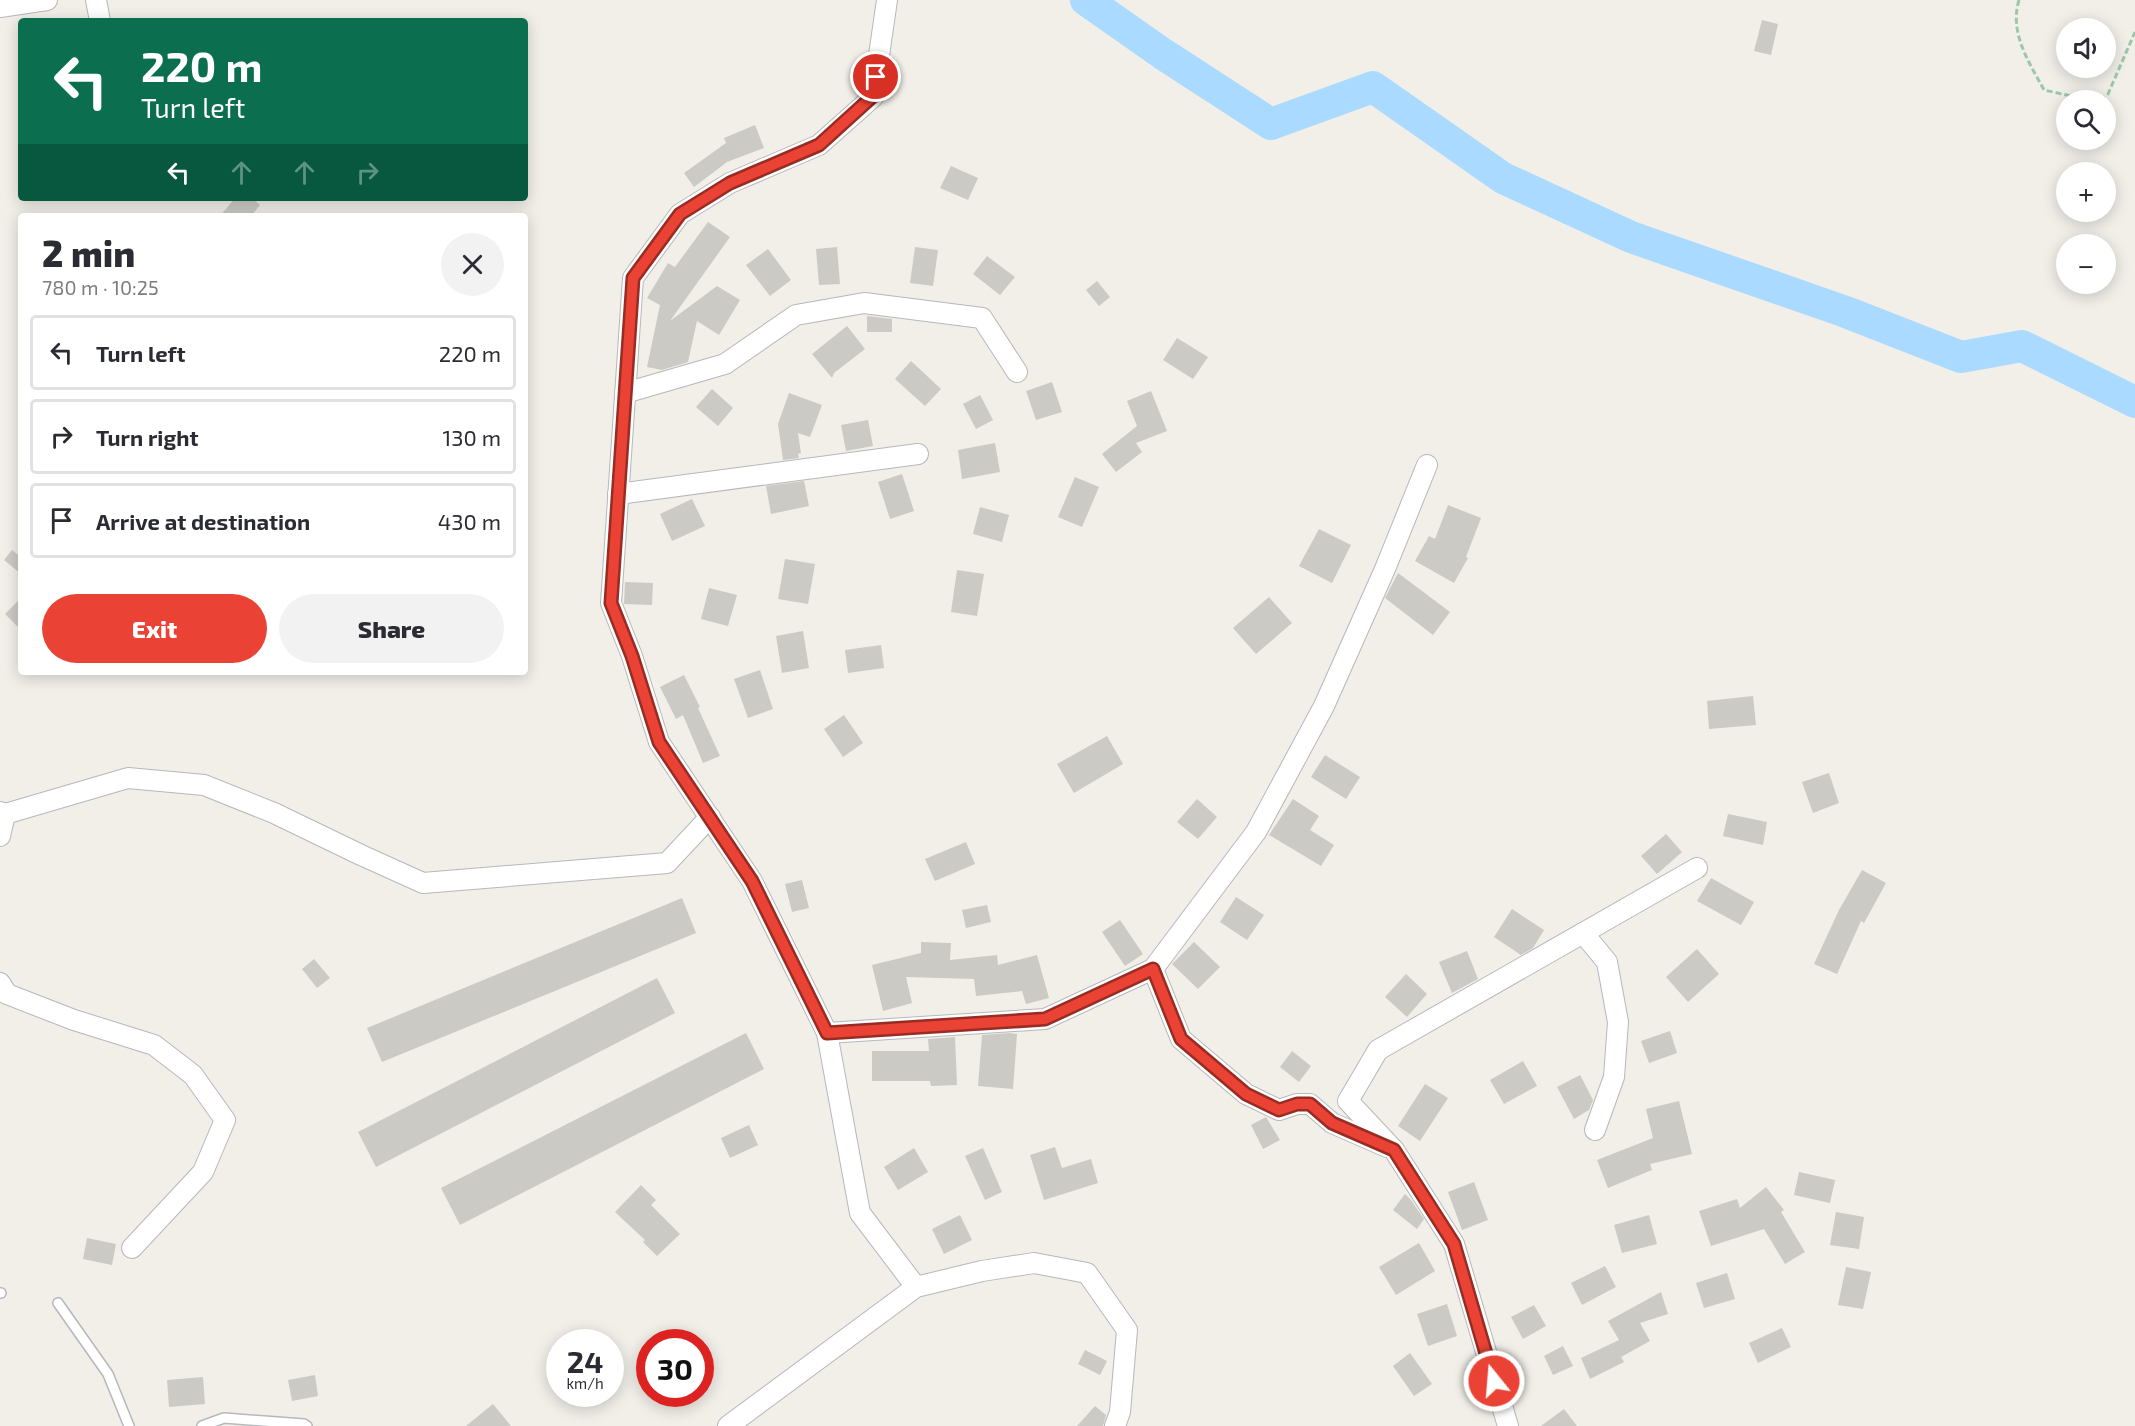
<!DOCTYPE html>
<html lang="en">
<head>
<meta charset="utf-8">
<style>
  :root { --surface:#fff; --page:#f2f2f3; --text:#2b2b33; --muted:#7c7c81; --line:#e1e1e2; --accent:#ea4335 }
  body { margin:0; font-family:"Exo 2",sans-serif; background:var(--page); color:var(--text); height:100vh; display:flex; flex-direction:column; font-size:22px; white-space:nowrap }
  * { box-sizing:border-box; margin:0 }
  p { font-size:20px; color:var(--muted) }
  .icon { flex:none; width:33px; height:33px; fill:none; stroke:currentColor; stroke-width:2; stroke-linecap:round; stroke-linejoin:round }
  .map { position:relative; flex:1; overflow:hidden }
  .side { position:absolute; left:18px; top:213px; width:510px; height:462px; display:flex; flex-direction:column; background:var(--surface); border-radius:6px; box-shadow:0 3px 15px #0003 }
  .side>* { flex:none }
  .banner { position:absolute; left:18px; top:18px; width:510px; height:183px; border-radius:6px; box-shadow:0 3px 15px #0003; background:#0b6e4f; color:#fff; overflow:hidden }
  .fabs { position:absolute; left:2056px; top:18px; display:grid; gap:12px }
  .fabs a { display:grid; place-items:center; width:60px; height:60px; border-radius:50%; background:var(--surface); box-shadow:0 3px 15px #0003; font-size:30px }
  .speed { position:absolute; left:546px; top:1329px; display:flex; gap:12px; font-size:30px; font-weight:700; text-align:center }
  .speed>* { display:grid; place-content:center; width:78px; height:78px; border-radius:50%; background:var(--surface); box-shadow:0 3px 15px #0003; line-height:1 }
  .speed small { font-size:15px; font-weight:400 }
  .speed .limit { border:9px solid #d22; background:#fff; color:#111 }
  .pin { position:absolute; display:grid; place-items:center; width:51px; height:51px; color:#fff; margin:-26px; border:3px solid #fff; border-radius:50%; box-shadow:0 2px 6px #0007 }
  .me { position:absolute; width:66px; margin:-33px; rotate:343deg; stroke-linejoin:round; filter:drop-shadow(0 0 4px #0008) }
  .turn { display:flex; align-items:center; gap:21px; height:126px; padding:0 24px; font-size:27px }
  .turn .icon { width:78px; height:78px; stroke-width:2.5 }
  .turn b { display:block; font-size:42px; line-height:51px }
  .lanes { display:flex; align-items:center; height:57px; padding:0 24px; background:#0003; justify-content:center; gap:30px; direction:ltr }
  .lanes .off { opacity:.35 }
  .round { display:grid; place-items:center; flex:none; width:63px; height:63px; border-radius:32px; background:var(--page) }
  .head { display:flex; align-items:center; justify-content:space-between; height:102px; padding:0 24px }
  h1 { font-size:36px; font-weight:800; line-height:45px }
  .action { display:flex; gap:12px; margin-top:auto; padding:12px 24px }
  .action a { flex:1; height:69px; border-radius:36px; background:var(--accent); color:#fff; font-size:24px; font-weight:800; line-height:69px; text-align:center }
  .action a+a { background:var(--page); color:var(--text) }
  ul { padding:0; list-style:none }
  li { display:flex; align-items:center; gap:18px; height:75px; margin:0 12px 9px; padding:0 12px; border:3px solid var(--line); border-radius:6px }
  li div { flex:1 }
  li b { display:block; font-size:22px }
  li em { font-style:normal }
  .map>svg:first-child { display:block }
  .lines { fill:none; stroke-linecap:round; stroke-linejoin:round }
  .river { stroke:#aadaff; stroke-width:32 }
  .building { fill:#cccac5 }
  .lane-casing { stroke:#b5b8bc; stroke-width:12 }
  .street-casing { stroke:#b5b8bc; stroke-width:22 }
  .path { stroke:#9cc7a9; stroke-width:3; stroke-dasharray:6 3; stroke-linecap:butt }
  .lane { stroke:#fff; stroke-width:9 }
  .street { stroke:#fff; stroke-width:20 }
  .route-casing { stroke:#982c22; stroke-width:15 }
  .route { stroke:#ea4335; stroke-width:10 }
</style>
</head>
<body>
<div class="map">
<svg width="2135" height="1426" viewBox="0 0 2135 1426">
  <rect width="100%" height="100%" fill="#f1efe8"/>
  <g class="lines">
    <polyline class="river" points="1086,0 1163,54 1271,124 1373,87 1503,178 1631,237 1846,312 1961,357 2022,346 2135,402"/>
  </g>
  <g class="building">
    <polygon points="1762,20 1778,24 1771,55 1754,51"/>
    <polygon points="755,125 764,148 727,162 694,187 684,173 726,143 724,138"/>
    <polygon points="951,166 978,178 968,200 940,188"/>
    <polygon points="235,198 252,198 260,205 251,216 220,216"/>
    <polygon points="708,222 730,237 670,321 717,286 740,300 719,335 697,321 688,362 662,370 647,367 660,305 647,298 668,263 675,267"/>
    <polygon points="837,247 840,284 819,285 816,249"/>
    <polygon points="915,247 938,250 933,286 910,283"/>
    <polygon points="768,249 791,280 770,296 746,265"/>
    <polygon points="987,256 1015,277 1000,295 973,274"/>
    <polygon points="1097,281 1110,297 1099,306 1086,290"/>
    <polygon points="867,316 892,319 892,332 867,332"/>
    <polygon points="847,326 865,349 834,373 832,378 812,354"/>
    <polygon points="1177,338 1208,357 1193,379 1163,360"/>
    <polygon points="911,361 941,389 925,406 895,379"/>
    <polygon points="1052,382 1062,412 1036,420 1026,391"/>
    <polygon points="712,389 733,408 718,426 696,407"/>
    <polygon points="1151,391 1167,431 1136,443 1142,452 1116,472 1102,454 1137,426 1127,401"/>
    <polygon points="789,393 822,405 810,437 798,433 801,453 798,454 799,458 783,460 778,424"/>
    <polygon points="980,395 993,420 976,429 963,404"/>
    <polygon points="868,420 873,446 846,451 841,425"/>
    <polygon points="995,443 1000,472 962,479 958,450"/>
    <polygon points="902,474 914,511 890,519 878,482"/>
    <polygon points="1075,477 1099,487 1082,527 1058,517"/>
    <polygon points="804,481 809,506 771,514 766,486"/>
    <polygon points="692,499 705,526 672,541 660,514"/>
    <polygon points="1448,505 1481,518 1466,557 1468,558 1454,583 1415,561 1429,536 1435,539"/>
    <polygon points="980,507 1009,515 1002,542 973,534"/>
    <polygon points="1319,529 1351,545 1332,583 1299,566"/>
    <polygon points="12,550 21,557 21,574 4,560"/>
    <polygon points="785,559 815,564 808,604 778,599"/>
    <polygon points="957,570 984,574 977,616 951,612"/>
    <polygon points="1398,573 1450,612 1433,635 1385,598"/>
    <polygon points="625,582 653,583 652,605 624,604"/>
    <polygon points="709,588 737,595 728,626 701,619"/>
    <polygon points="1269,597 1292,623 1256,654 1233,628"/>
    <polygon points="21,598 21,630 5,614"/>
    <polygon points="803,631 809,668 782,673 776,636"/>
    <polygon points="881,645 884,668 848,673 845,650"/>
    <polygon points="760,670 773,709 748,718 734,679"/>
    <polygon points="684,675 700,707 698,708 720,756 703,763 683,715 676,719 660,687"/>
    <polygon points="1753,696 1756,725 1709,729 1707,701"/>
    <polygon points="844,715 863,743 843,757 824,729"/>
    <polygon points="1107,736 1123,764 1074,793 1057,764"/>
    <polygon points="1325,755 1360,777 1346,799 1311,777"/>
    <polygon points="1829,773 1839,803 1813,813 1802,782"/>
    <polygon points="1197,799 1217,817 1198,839 1177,822"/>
    <polygon points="1293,799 1319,816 1310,830 1334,845 1321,866 1269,835"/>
    <polygon points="1728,814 1767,822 1763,845 1723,836"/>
    <polygon points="1666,834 1682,852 1657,874 1641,856"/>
    <polygon points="966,842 975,864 935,881 925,859"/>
    <polygon points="1862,870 1886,883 1864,923 1861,921 1837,974 1814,964 1839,910"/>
    <polygon points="1711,878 1754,902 1741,925 1697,901"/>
    <polygon points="802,880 809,908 792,912 785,884"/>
    <polygon points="1236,897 1264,915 1247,940 1220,922"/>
    <polygon points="682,898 696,933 382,1062 367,1028"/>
    <polygon points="987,905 991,922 966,928 962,910"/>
    <polygon points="1512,909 1544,930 1533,948 1521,955 1494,937"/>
    <polygon points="1120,920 1143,954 1125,966 1102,932"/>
    <polygon points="921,942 951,943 950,960 997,955 998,965 1037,955 1049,998 1026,1004 1022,991 976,996 974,979 906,977 912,1003 883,1011 872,965 921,953"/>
    <polygon points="1194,942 1220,967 1198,989 1172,964"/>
    <polygon points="1697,949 1719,974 1688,1002 1666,977"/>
    <polygon points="1467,951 1478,979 1452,993 1439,962"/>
    <polygon points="314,959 330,978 317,988 302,969"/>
    <polygon points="1406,974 1427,994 1407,1017 1385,997"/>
    <polygon points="657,978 675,1013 376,1167 358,1132"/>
    <polygon points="1670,1031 1677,1053 1649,1063 1641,1041"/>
    <polygon points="746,1033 764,1069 460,1225 441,1188"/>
    <polygon points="1009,1033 1017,1034 1013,1089 978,1086 982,1035"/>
    <polygon points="955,1037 957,1085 931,1086 930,1081 872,1081 872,1051 929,1051 928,1039"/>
    <polygon points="1292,1051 1311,1066 1299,1082 1280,1067"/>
    <polygon points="1523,1061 1537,1086 1504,1104 1490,1080"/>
    <polygon points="1580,1075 1593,1100 1589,1110 1574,1119 1557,1087"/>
    <polygon points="1425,1084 1448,1098 1420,1141 1398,1126"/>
    <polygon points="1679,1101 1692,1154 1650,1164 1652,1170 1608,1188 1597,1160 1653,1138 1646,1109"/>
    <polygon points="1266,1117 1280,1140 1263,1149 1251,1125"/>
    <polygon points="749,1125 758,1145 730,1158 721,1138"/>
    <polygon points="1055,1147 1062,1168 1091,1159 1098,1183 1044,1200 1030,1155"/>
    <polygon points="914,1148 928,1172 898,1190 884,1167"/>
    <polygon points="983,1148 1002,1192 985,1200 965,1156"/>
    <polygon points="1799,1172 1835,1180 1830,1203 1794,1195"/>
    <polygon points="1474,1182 1488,1220 1462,1230 1448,1192"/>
    <polygon points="641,1185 656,1200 651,1205 680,1234 657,1256 643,1242 645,1240 615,1212"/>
    <polygon points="1766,1187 1784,1210 1781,1212 1805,1252 1785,1264 1764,1229 1711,1246 1699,1211 1737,1199 1740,1208"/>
    <polygon points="1405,1194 1411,1200 1424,1219 1417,1229 1393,1210"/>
    <polygon points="1836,1212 1864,1217 1859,1249 1830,1245"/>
    <polygon points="960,1215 972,1240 944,1254 932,1229"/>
    <polygon points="1649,1215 1657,1244 1622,1253 1614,1225"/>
    <polygon points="87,1238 116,1244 112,1265 83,1259"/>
    <polygon points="1419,1243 1435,1271 1396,1295 1379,1267"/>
    <polygon points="1605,1266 1616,1287 1582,1305 1571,1283"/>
    <polygon points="1846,1267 1871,1272 1863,1309 1838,1305"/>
    <polygon points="1727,1273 1735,1299 1704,1308 1696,1283"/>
    <polygon points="1661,1292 1668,1314 1640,1323 1650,1341 1621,1357 1624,1362 1590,1379 1581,1358 1619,1340 1608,1321"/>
    <polygon points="1447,1304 1457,1336 1428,1346 1417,1314"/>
    <polygon points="1534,1305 1546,1326 1523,1339 1511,1317"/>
    <polygon points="1782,1328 1791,1347 1758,1363 1749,1343"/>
    <polygon points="1563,1346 1573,1366 1553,1375 1544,1356"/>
    <polygon points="1085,1350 1107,1361 1100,1375 1078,1364"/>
    <polygon points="1410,1353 1432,1384 1414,1396 1393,1366"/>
    <polygon points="315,1375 318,1396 292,1401 288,1380"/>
    <polygon points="203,1377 205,1404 169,1407 167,1380"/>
    <polygon points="493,1404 511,1426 466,1426"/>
    <polygon points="1095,1406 1106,1415 1103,1426 1077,1426"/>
    <polygon points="1564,1409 1577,1426 1541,1426"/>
  </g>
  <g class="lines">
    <g class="lane-casing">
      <g id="lane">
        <polyline points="0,1293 1,1293"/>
        <polyline points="58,1303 108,1374 129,1426"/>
        <polyline points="202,1426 224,1418 304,1424 307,1426"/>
      </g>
    </g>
    <g class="street-casing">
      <g id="street">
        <polyline points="96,0 100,21"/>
        <polyline points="887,0 873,97 819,145 730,183 680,214 633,278 611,603 632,656 659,742 752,881 827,1033 860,1213 916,1287"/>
        <polyline points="0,7 47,0"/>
        <polyline points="625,393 725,364 796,315 864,303 982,318 1017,372"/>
        <polyline points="618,494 918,454"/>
        <polyline points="0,812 5,814 128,778 204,785 274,813 361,855 423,883 667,863 710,817"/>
        <polyline points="0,836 5,814"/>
        <polyline points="1583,933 1607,962 1618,1022 1614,1077 1595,1130"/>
        <polyline points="1153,969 1181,1039 1246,1094 1279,1110 1297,1104 1310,1104 1332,1123 1387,1147"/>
        <polyline points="0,983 7,994 74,1020 154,1045 193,1075 225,1120 203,1172 132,1248"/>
        <polyline points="827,1033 1045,1019 1153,969 1256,832 1324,706 1385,569 1427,465"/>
        <polyline points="728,1426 916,1287 982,1271 1034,1263 1087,1273 1127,1330 1120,1412 1115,1426"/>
        <polyline points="1508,1426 1454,1244 1394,1150 1348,1101 1378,1050 1697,868"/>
      </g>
    </g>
    <g class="path">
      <path d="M2019 0C2009 33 2029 62 2044 90L2089 100"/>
      <polyline points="2100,100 2108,94 2135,32"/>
    </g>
    <use href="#lane" class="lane"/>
    <use href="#street" class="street"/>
  </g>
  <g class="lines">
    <g class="route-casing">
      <polyline id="route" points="876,77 873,96 819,145 730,183 680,214 633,278 611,603 632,656 659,742 752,881 827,1033 1045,1019 1153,969 1181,1039 1246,1094 1279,1110 1297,1104 1310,1104 1332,1123 1394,1150 1454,1244 1494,1381"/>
    </g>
    <use href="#route" class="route"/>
  </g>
</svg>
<div class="fabs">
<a><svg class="icon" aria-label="sound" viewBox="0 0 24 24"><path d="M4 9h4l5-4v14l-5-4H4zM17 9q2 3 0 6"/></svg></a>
<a><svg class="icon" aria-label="search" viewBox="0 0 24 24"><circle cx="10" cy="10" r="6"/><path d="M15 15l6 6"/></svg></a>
<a>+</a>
<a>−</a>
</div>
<div class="speed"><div>24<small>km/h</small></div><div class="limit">30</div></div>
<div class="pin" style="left:876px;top:77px;background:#d93025"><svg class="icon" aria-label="arrive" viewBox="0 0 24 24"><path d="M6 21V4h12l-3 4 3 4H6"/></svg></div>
<svg class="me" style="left:1494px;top:1381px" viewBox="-20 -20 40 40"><circle r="17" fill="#ea4335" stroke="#fff" stroke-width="3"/><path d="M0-11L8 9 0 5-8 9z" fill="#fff"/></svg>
<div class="banner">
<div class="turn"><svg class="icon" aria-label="left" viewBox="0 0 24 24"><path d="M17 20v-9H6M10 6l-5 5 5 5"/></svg><div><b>220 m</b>Turn left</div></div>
<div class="lanes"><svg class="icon" aria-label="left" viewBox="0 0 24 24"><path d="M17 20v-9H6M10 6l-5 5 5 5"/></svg><svg class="icon off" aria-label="ahead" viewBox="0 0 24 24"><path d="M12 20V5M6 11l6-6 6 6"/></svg><svg class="icon off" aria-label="ahead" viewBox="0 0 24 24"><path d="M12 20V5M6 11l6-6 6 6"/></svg><svg class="icon off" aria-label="right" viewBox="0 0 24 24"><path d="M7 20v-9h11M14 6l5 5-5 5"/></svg></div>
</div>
<section class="side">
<div class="head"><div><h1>2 min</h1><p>780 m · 10:25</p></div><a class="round"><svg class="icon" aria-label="close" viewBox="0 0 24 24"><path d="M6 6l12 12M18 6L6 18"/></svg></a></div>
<ul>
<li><svg class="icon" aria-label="left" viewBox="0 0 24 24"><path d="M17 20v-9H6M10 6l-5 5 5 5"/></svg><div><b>Turn left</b></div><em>220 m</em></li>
<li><svg class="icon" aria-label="right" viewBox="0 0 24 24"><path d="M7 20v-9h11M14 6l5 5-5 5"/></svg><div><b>Turn right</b></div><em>130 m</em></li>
<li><svg class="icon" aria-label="arrive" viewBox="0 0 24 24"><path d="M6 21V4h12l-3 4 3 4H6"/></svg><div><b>Arrive at destination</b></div><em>430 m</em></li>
</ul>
<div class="action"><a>Exit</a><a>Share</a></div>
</section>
</div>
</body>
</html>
